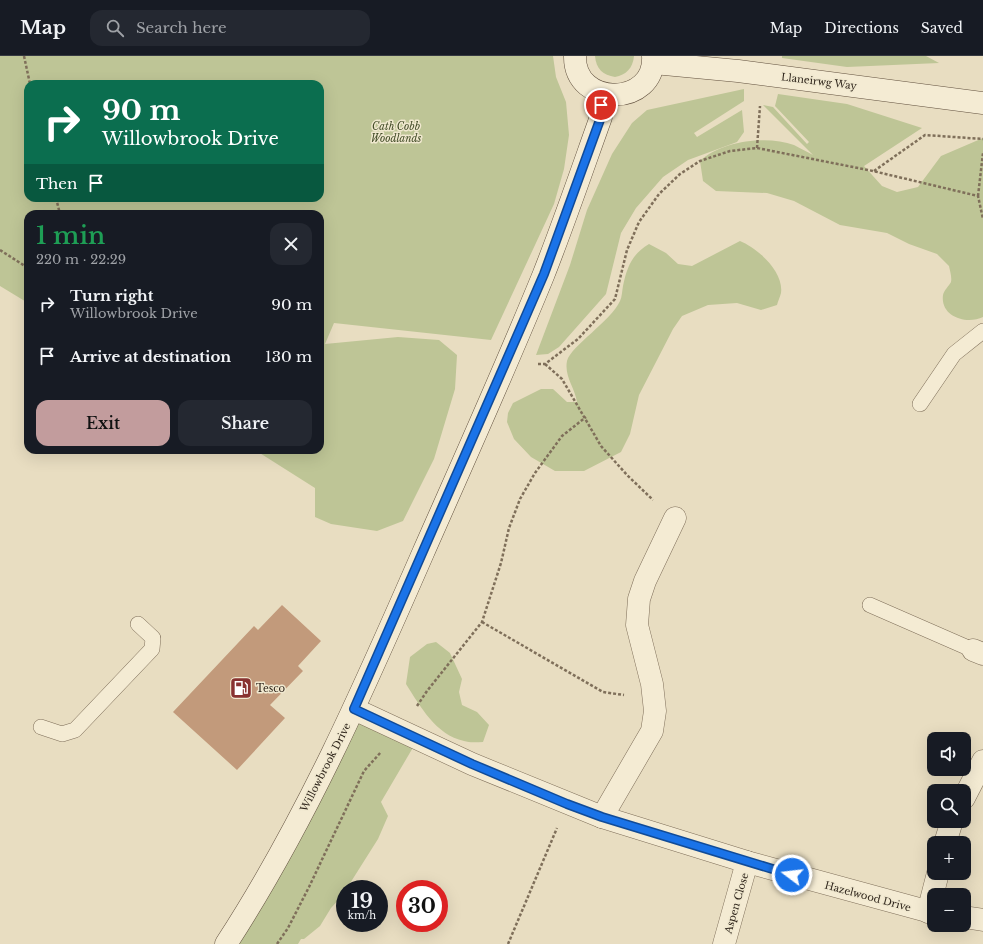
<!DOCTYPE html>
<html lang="en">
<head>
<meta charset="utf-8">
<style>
  :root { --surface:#171b24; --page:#242831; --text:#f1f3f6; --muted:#9ea1a6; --line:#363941; --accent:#c29c9d }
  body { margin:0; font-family:"Libre Baskerville",serif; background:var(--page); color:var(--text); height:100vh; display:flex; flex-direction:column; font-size:15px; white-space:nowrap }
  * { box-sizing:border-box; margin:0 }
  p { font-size:13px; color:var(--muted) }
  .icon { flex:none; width:22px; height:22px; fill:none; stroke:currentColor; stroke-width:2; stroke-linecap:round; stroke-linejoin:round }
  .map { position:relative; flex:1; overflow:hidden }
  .details { position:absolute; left:24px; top:154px; width:300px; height:244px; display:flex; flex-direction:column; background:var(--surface); border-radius:12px; box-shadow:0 4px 16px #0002 }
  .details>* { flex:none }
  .top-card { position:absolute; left:24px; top:24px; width:300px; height:122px; border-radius:12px; box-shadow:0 4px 16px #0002; background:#0b6e4f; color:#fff; overflow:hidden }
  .tools { position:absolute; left:927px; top:676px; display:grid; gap:8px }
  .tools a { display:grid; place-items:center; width:44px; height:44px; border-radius:8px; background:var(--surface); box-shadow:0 4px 16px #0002; font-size:20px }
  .speed { position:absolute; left:336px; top:824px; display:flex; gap:8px; font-size:20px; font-weight:700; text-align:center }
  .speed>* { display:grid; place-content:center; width:52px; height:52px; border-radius:50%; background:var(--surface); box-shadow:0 4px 16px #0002; line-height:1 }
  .speed small { font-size:10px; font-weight:400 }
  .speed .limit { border:6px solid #d22; background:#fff; color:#111 }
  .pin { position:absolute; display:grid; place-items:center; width:34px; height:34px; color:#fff; margin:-17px; border:2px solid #fff; border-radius:50%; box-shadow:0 1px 4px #0007 }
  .me { position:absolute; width:44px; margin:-22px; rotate:285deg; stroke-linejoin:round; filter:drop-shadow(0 0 3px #0008) }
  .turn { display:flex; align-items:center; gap:14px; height:84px; padding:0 12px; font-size:18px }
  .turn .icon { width:52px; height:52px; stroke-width:2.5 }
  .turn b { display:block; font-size:28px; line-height:34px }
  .then { display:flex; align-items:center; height:38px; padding:0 12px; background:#0003; gap:8px; font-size:15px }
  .round { display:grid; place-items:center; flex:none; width:42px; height:42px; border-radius:12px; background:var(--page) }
  .headline { display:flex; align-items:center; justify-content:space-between; height:68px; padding:0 12px }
  h1 { font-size:24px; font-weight:600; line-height:30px; color:#1e9e55 }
  .cta { display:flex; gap:8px; margin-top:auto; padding:8px 12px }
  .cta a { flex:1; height:46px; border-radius:12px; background:var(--accent); color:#111; font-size:16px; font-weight:600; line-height:46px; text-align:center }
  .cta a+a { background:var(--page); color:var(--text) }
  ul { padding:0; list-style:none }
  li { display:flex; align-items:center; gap:12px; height:52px; padding:0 12px }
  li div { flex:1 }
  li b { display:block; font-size:15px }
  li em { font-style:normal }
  header { display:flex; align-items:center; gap:24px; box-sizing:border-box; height:56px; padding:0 20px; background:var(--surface); border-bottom:1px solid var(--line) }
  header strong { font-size:19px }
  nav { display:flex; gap:22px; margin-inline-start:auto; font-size:14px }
  .search { width:280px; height:36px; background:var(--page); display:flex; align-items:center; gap:10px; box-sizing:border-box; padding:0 14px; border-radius:12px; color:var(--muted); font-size:15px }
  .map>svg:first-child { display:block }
  .green { fill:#bec596; fill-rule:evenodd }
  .building { fill:#c29a7b }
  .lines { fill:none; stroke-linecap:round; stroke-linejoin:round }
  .lane-casing { stroke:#7f6f5a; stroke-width:16 }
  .street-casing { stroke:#7f6f5a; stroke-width:23 }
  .secondary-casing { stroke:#61503e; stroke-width:23 }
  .path { stroke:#7f6f5a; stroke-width:2.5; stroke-dasharray:3 2; stroke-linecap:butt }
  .lane { stroke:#f4ebd3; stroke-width:15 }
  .street { stroke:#f4ebd3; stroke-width:22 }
  .secondary { stroke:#f4ebd3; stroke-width:22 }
  .route-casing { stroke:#114b97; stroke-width:10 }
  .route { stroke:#1a73e8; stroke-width:7 }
  .labels { text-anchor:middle; stroke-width:3; stroke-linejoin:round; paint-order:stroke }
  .street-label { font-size:10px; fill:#31271d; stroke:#f0e8cf }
  .park-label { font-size:10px; font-style:italic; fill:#414b26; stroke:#f0e8cf }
  .poi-label { font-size:10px; fill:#31271d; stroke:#f0e8cf; text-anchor:start }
</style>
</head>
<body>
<header>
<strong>Map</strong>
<div class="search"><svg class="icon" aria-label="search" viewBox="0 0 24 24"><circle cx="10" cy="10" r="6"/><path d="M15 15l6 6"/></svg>Search here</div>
<nav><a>Map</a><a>Directions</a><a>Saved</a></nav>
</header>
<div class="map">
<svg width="983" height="888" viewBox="0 0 983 888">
  <rect width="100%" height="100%" fill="#e8ddc1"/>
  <g class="green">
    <path d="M0 0H553L556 21 566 46 569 79 564 113 554 148 491 284 334 267 325 288 398 281 439 284 457 299 455 333 434 403 403 465 377 475 331 468 315 461V432L255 394H320V158H28V247L0 230ZM28 28H320V142H28Z"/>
    <path d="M595 0H634C633 12 626 19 615 21 603 19 596 13 595 0Z"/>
    <polygon points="782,0 926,0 939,7 847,11 782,2"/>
    <polygon points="744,33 744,45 694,77 697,81 742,54 744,76 737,86 688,104 663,121 636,152 621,177 606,238 559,291 548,298 536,299 570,209 587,154 612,98 632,67 647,54"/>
    <path d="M778 38 847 48 922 72 864 110 882 130 897 136 918 131 941 100 983 82V261C967 269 940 261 943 239 944 234 949 230 951 226 952 221 950 215 949 210L937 198 909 188 887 177 840 169 794 145 767 137 716 135 703 125 700 105C721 85 767 79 794 89 800 92 807 96 813 99L763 49 773 51 807 88 809 86 775 50Z"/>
    <path d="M740 185C757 192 784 215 781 237 780 241 778 245 777 249L761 254 737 247 708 249 682 260 673 273 639 339 630 378 621 396 584 415H555L531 401 514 383 507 366 508 357 513 347 541 333H553L567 346H577C575 332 564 320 567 305 571 290 611 265 620 245 622 241 622 235 623 230 627 211 632 198 649 188L666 197 678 208 692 210Z"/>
    <path d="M436 586 450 597 462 623 459 636 462 649 477 656 489 669 483 686C477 686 470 687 464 685 436 679 420 650 406 628L410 601 427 588Z"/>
    <polygon points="354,653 418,683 381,746 388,760 378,783 342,840 331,852 320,870 304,883 301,883 298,888 226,888"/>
  </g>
  <polygon class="building" points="282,549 321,585 298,610 303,615 270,649 285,662 237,714 173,656 254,570 258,574"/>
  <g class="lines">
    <g class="lane-casing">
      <g id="lane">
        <polyline points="920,348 954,298 983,275"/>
        <polyline points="870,549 973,594"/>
        <polyline points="41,671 62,678 75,674 152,593 153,582 138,568"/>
      </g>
    </g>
    <g class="street-casing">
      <g id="street">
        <polyline points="973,594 983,598"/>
        <polyline points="354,653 472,708 602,761 747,806 934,857"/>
        <polyline points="964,742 983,705"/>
        <polyline points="602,761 652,675 655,655 652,628 637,569 639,543 645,525 675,462"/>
        <polyline points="945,787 952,765"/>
        <polyline points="928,856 938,817"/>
        <polyline points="964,861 983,864"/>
        <polyline points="724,888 747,806"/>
      </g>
    </g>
    <g class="secondary-casing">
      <g id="secondary">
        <path d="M575 0C574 52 656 51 653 0"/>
        <polyline points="654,7 738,15 983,47"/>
        <path d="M226 888C306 765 365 630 423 497 464 404 505 313 543 220 564 167 582 114 601 61V38"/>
      </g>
    </g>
    <g class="path">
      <polyline points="24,0 30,28"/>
      <polyline points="757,92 760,50"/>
      <polyline points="874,115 925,79 983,83"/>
      <polyline points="978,140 983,97"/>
      <polyline points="56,142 60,158"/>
      <polyline points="0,194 28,212"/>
      <polyline points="538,308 545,308 578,283 615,243 627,194 639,166 659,138 680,118 700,105 730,95 757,92 873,115 978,140 983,163"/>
      <polyline points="545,308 562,323 601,390 627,419 653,444"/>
      <polyline points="482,566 603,636 624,639"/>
      <polyline points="417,650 427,635 482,566 501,507 509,472 520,443 535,417 562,380 586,361"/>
      <polyline points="277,888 288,872 309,831 364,715 381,696"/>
      <polyline points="508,888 557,772"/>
    </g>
    <use href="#lane" class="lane"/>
    <use href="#street" class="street"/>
    <use href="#secondary" class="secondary"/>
  </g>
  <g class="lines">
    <g class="route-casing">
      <polyline id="route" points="601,49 601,61 544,218 521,271 354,653 472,708 567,748 602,761 792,819"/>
    </g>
    <use href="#route" class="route"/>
  </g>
  <defs>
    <g id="fuel-square" transform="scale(1.15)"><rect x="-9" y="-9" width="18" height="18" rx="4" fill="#883231" stroke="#f0e8cf"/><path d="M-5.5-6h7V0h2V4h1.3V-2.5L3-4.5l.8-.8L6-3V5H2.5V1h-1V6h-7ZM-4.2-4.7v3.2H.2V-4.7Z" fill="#fff"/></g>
  </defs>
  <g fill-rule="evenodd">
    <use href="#fuel-square" x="241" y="632"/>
  </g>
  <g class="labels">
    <g class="street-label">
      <text transform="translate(819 25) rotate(7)" y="4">Llaneirwg Way</text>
      <text transform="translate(325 711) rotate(-63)" y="4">Willowbrook Drive</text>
      <text transform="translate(868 840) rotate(15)" y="4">Hazelwood Drive</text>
      <text transform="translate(736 847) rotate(-74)" y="4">Aspen Close</text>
    </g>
    <g class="park-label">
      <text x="396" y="74">Cath Cobb<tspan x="396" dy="12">Woodlands</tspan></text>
    </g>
    <g class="poi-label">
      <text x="256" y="636">Tesco</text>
    </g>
  </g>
</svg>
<div class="tools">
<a><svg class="icon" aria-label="sound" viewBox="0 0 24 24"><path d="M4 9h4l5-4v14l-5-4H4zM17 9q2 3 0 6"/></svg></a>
<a><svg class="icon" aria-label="search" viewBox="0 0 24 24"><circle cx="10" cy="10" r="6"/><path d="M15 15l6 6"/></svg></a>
<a>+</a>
<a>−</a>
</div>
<div class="speed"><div>19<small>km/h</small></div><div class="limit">30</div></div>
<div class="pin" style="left:601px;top:49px;background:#d93025"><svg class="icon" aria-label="arrive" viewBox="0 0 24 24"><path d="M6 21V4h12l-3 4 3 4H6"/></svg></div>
<svg class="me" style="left:792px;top:819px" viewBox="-20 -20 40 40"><circle r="17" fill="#1a73e8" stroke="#fff" stroke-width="3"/><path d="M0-11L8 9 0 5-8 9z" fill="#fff"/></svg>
<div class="top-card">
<div class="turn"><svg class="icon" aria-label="right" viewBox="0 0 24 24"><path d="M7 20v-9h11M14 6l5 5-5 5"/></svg><div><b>90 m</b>Willowbrook Drive</div></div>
<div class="then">Then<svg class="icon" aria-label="arrive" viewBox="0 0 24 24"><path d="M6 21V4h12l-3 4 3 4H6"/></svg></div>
</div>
<section class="details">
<div class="headline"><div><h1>1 min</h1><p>220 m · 22:29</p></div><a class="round"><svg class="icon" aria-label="close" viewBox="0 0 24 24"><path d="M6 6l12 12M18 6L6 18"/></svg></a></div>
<ul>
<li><svg class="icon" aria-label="right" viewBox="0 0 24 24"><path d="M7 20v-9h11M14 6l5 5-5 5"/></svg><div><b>Turn right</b><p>Willowbrook Drive</p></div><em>90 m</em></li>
<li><svg class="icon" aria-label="arrive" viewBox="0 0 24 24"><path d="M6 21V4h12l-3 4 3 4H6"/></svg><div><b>Arrive at destination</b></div><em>130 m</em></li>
</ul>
<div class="cta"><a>Exit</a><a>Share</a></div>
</section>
</div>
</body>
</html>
